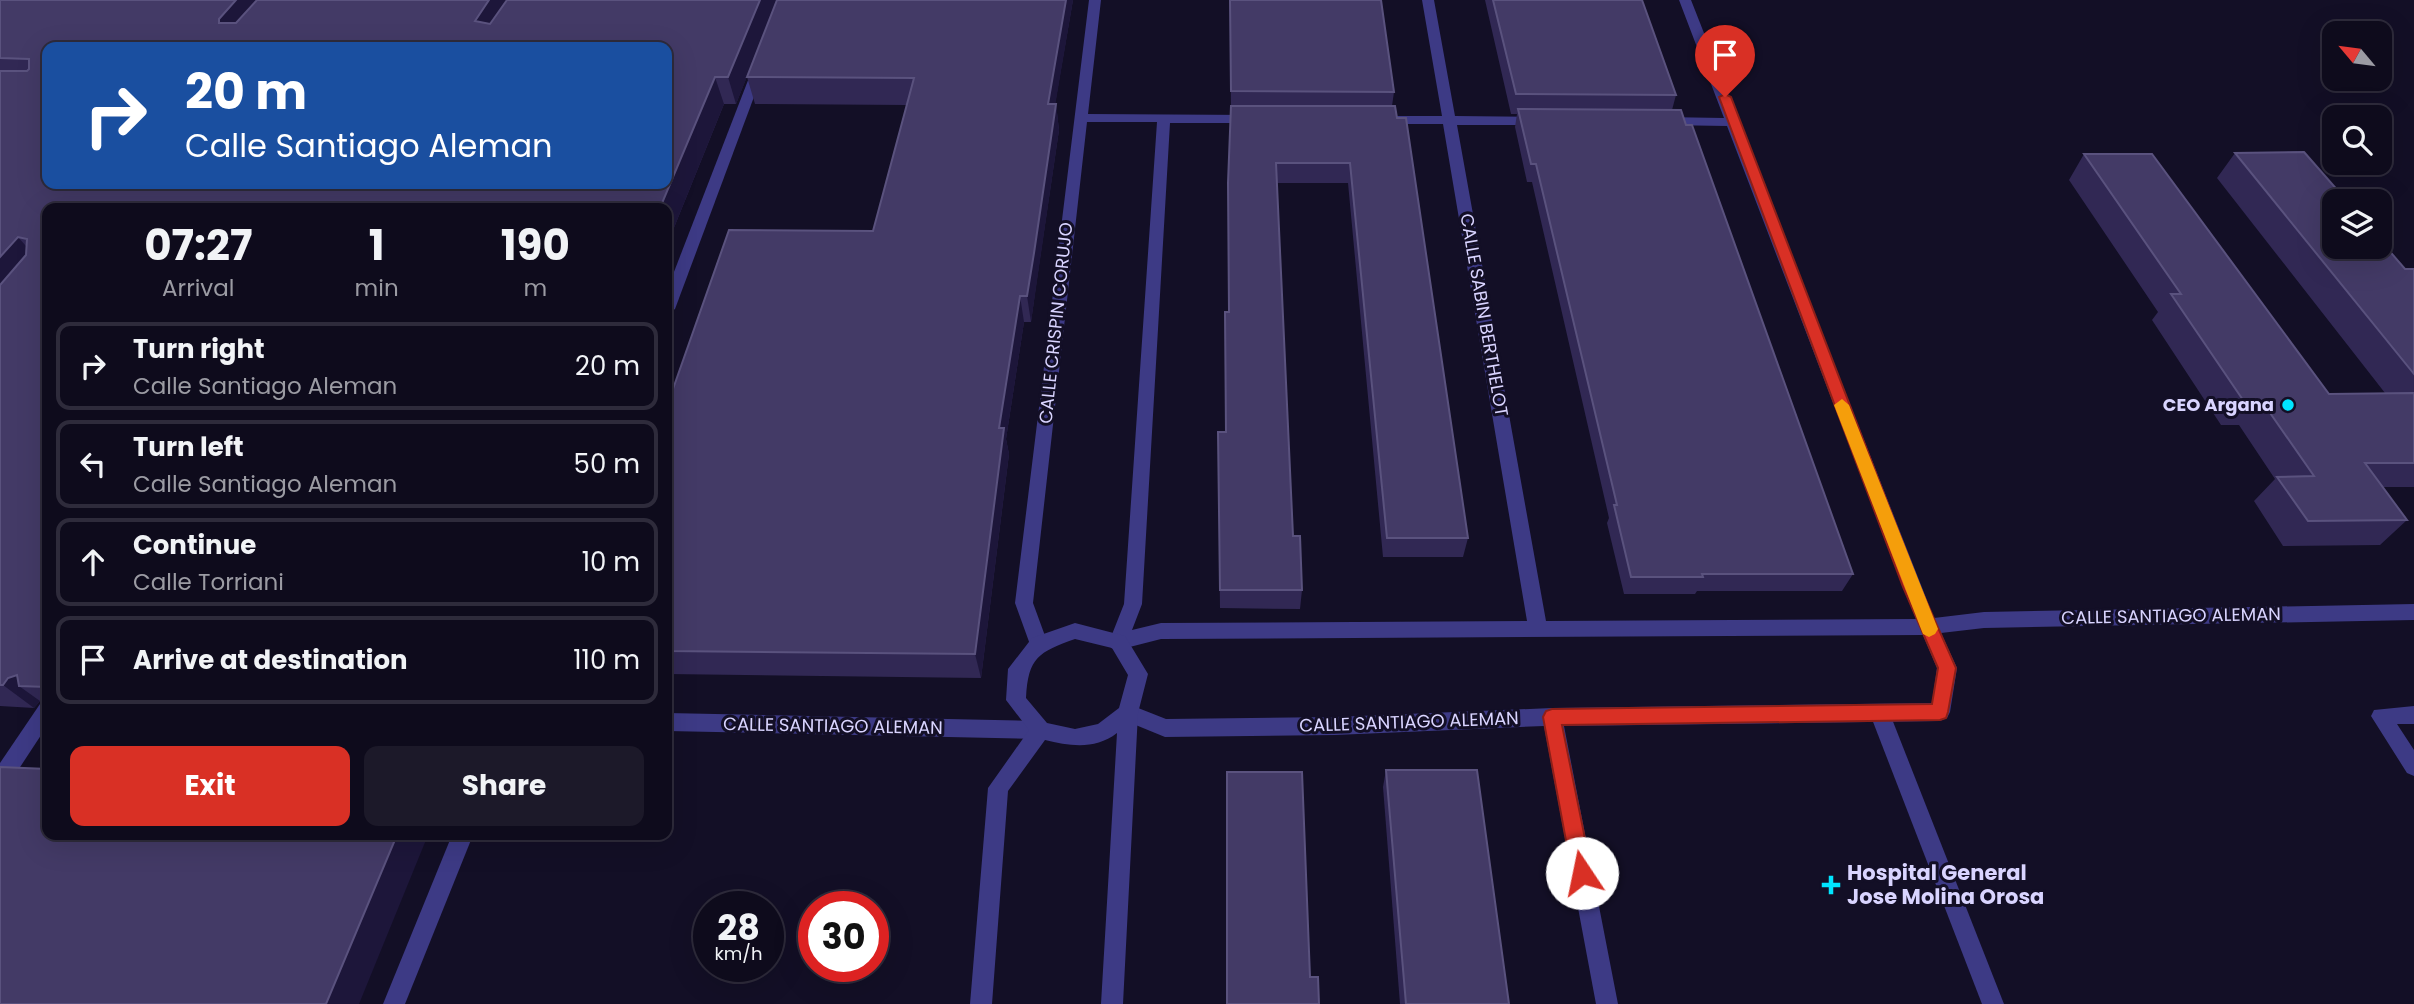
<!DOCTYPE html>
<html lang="en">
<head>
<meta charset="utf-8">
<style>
  :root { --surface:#0e0b1c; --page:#1c1929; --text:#f1f3f6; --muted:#9b9ba3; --line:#2e2b3b; --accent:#d93025 }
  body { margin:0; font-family:Poppins,sans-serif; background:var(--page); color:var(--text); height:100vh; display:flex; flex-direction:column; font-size:26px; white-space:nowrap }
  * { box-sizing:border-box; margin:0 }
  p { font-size:23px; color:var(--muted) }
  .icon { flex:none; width:38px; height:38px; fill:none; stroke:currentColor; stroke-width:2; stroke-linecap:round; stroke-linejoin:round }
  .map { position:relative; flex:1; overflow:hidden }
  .details { position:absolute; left:42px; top:203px; width:630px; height:637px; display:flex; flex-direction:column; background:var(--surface); border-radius:14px; box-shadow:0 7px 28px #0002,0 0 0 2px var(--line) }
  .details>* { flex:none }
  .top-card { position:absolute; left:42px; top:42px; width:630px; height:147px; border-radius:14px; box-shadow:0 7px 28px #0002,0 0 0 2px var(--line); background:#1a4fa0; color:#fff; overflow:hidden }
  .needle { width:46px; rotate:299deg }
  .fabs { position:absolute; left:2322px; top:21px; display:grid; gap:14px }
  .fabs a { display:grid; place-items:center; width:70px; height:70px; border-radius:14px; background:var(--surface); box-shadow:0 7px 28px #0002,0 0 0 2px var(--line); font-size:35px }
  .speed { position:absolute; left:693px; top:891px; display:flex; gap:14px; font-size:35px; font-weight:700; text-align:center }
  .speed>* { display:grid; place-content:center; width:91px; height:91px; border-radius:50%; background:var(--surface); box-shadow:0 7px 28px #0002,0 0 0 2px var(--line); line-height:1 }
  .speed small { font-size:18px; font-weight:400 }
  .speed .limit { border:10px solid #d22; background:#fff; color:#111 }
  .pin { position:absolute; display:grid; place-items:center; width:60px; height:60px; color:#fff; margin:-72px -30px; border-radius:50% 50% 50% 0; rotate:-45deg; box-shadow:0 0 7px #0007 }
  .pin .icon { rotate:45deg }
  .me { position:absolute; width:77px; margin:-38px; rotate:349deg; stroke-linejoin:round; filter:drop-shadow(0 0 5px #0008) }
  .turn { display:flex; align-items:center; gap:24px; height:147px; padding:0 28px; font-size:32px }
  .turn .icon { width:91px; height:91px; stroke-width:2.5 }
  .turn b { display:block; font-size:49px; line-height:60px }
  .eta { display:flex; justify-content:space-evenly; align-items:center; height:119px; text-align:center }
  .eta b { font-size:42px; font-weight:700; line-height:49px }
  .button { display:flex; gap:14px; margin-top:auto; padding:14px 28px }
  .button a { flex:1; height:80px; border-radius:14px; background:var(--accent); color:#fff; font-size:28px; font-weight:700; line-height:80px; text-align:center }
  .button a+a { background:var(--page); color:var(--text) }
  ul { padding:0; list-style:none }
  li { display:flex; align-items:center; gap:21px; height:88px; margin:0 14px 10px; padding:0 14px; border:4px solid var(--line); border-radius:14px }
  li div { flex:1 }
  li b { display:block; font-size:26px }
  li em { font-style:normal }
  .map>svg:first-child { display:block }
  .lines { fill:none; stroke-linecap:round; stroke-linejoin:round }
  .service { fill:#3d3a85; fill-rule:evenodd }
  .minor { fill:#3d3a85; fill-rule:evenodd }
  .tertiary { fill:#3d3a85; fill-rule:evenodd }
  .wall { fill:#312854; fill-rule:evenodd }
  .shaded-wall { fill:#1d163a }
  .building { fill:#433a66; stroke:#5a527e; stroke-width:2; fill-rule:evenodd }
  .route { fill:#d93025; stroke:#8d1f18; stroke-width:2 }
  .slow { fill:#f59e0b }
  .poi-dot { fill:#00e5ff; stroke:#130f26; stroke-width:2.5 }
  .labels { text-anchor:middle; stroke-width:6; stroke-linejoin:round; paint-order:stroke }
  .street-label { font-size:18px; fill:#d9d4ff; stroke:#130f26 }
  .poi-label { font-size:18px; font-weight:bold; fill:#d9d4ff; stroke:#130f26; text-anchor:end }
  .near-poi-label { font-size:21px; font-weight:bold; fill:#d9d4ff; stroke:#130f26; text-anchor:start }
</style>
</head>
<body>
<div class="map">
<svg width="2414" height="1004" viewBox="0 0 2414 1004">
  <rect width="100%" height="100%" fill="#130f26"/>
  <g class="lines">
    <g class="service">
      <polygon points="1880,705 1887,708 1890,714 2004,1004 1982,1004 1870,714 1873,708"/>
      <polygon points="2414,706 2414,724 2397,724 2414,750 2414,776 2407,773 2371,716 2374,710"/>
    </g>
    <g class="minor">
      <polygon points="1089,0 1101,0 1088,114 1254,115 1261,119 1254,123 1170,123 1142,604 1132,630 1161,623 1527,621 1443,124 1383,124 1376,120 1383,116 1442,116 1422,0 1434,0 1455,116 1537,117 1544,121 1537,125 1457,125 1546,621 1916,619 1727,126 1663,125 1656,121 1663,117 1724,118 1679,0 1691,0 1934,618 1984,612 2414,604 2414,620 1984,628 1941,633 1957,668 1950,712 1947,718 1940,721 1564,726 1618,1004 1596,1004 1544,726 1335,735 1165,737 1121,719 1118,713 1121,707 1128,704 1166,719 1335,717 1552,708 1932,703 1937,668 1923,635 1161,639 1118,650 1111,648 1109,642 1124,604 1157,122 1087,122 1033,603 1048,644 1046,650 1039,652 1032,650 1015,603"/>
      <polygon points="758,66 764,70 675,309 667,314 667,290 752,70"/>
      <polygon points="47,701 47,726 7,787 0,789 0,763 40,704"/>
      <polygon points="667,713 1041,721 1048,724 1051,730 1048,736 1041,739 667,731"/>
      <polygon points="452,835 473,835 405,1004 383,1004"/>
    </g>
    <path class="tertiary" d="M1075 623 1125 636 1148 674 1138 713 1123 1004H1101L1117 733C1095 750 1070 746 1045 740L1008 791 992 1004H970L988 788 1029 730 1006 700 1008 669 1032 638ZM1075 639 1112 648 1128 675 1119 708 1098 724 1075 729 1047 723 1026 698C1028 657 1039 652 1075 639Z"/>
  </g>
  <g class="wall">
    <path d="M0 0H1073L1055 104H1056L1059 130 1037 279 1031 322H1024L1006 439 1009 454 981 678 667 674V406L873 231 907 105 755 104 747 77 751 66 736 104H724L667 245V208H47V707L40 701 34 708 0 706ZM47 47 667 184H47Z"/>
    <polygon points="1230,0 1394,92 1392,106 1468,538 1463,557 1383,557 1348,183 1277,183 1293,536 1302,590 1300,609 1220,608 1218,452 1226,432 1229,312 1231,112"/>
    <polygon points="1485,0 1642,0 1676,95 1672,110 1853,574 1842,591 1697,591 1695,594 1624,594 1607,523 1609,518 1532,182 1527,182 1515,127 1517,114 1511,114"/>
    <polygon points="2235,153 2405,269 2414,269 2414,487 2382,487 2407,520 2380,545 2283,546 2254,501 2275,479 2239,425 2221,425 2152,320 2158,312 2069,180 2084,154 2329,394 2385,393 2217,178"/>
    <polygon points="1386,770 1509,1004 1400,1004 1383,787"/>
  </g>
  <g class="shaded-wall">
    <polygon points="236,0 275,0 235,45 219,23 219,19"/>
    <polygon points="489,0 518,0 487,47 475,21"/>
    <polygon points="760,0 778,0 736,104 728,77"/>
    <polygon points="1066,0 1073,0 1051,130 1048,104"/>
    <polygon points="715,77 724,104 667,245 667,208 660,208"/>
    <polygon points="1056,104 1059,130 1031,322 1027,296"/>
    <polygon points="18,237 41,263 0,311 0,257"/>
    <polygon points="1020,296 1024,322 1006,439 1009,454 981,678 975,654 999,428"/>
    <polygon points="17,675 19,686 40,701 34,708 3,685 8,678"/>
    <polygon points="397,835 428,835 359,1004 326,1004"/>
  </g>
  <g class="building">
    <path d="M0 0H236L219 19V23H236L257 0H489L475 21 490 24 507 0H760L728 77H715L660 208H47V687L19 686 17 675 8 678 3 685H0V285L26 255 27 239 18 237 0 257V71H27L29 69V59L0 58ZM47 47H667V184H47Z"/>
    <polygon points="777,0 1066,0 1048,104 1056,104 1034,253 1027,296 1020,296 999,428 1004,428 975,654 667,651 667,406 729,230 873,231 914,78 747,77"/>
    <polygon points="1230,0 1381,0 1394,92 1231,91"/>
    <polygon points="1493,0 1642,0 1676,95 1516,94"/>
    <polygon points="1231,106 1395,106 1397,118 1406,118 1468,538 1387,538 1350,163 1276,163 1293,536 1300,536 1302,590 1220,590 1218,432 1226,432 1225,312 1229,312 1228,183"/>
    <polygon points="1518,109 1681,110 1686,125 1692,125 1853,574 1702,574 1703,577 1631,577 1614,505 1617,505 1536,164 1531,164"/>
    <polygon points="2304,152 2347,201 2334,201 2334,247 2380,247 2380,240 2405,269 2414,269 2414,374 2235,153"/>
    <polygon points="2084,154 2152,154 2329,394 2414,393 2414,463 2365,463 2407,520 2308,521 2277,477 2314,476 2261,400 2243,400 2171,294 2181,294"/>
    <polygon points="0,767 47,769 47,835 397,835 326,1004 0,1004"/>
    <polygon points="1386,770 1477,770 1509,1004 1406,1004"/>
    <polygon points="1227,772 1302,772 1310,977 1318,977 1319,1004 1227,1004"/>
  </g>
  <polygon class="route" points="1725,94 1731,97 1920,587 1956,668 1948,712 1946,718 1940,720 1562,725 1592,873 1589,880 1582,883 1575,880 1572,873 1543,717 1546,711 1552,709 1932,704 1938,668 1903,587 1719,97"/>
  <polygon class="slow" points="1842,399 1849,405 1938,629 1935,634 1929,637 1923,634 1921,629 1834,405"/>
  <g class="poi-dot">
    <circle cx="2288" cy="405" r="7"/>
    <path d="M1827.5 874.5h7v7h7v7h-7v7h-7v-7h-7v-7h7z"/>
  </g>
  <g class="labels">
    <g class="street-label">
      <text transform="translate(1484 315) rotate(80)" y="6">CALLE SABIN BERTHELOT</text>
      <text transform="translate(1056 323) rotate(-84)" y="6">CALLE CRISPIN CORUJO</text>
      <text transform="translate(2171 616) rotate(-1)" y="6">CALLE SANTIAGO ALEMAN</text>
      <text transform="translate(1409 722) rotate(-2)" y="6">CALLE SANTIAGO ALEMAN</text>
      <text transform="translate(833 726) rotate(1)" y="6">CALLE SANTIAGO ALEMAN</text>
    </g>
    <g class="poi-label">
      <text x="2274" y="411">CEO Argana</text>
    </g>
    <g class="near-poi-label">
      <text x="1847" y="880">Hospital General<tspan x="1847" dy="24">Jose Molina Orosa</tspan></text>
    </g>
  </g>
</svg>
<div class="fabs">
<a><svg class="needle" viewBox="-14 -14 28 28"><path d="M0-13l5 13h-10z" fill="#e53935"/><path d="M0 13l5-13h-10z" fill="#9b9ba3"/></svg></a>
<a><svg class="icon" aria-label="search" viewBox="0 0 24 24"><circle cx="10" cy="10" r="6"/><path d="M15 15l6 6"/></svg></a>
<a><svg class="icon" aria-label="layers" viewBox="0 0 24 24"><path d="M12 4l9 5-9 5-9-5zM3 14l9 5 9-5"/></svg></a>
</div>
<div class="speed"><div>28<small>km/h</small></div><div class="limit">30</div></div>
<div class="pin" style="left:1725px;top:97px;background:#d93025"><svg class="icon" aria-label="arrive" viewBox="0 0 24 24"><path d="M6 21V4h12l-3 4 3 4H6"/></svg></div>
<svg class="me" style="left:1582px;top:873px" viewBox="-20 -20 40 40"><circle r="19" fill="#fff"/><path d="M0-13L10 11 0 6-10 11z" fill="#d93025"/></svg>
<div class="top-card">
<div class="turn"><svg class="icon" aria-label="right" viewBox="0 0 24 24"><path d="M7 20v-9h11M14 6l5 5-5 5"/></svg><div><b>20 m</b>Calle Santiago Aleman</div></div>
</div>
<section class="details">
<div class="eta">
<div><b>07:27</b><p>Arrival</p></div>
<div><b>1</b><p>min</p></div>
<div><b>190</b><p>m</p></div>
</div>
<ul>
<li><svg class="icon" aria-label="right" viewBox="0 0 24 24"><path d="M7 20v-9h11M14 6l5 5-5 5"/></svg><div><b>Turn right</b><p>Calle Santiago Aleman</p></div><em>20 m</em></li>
<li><svg class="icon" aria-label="left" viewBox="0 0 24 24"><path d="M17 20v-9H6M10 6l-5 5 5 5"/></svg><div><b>Turn left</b><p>Calle Santiago Aleman</p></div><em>50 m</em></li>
<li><svg class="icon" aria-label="ahead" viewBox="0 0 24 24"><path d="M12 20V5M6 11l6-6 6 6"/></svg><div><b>Continue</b><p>Calle Torriani</p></div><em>10 m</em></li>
<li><svg class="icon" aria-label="arrive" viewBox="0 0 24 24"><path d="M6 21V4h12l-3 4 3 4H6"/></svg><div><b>Arrive at destination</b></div><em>110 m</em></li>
</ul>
<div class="button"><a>Exit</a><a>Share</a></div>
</section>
</div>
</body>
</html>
